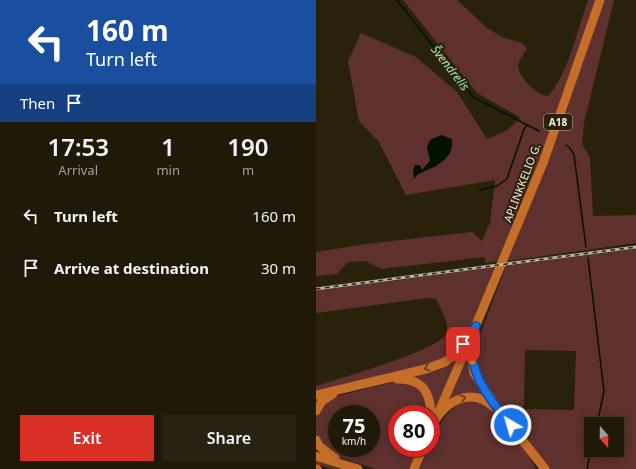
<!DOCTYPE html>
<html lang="en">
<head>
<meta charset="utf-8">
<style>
  :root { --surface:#201908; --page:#282212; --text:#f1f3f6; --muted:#a2a09c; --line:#3d3829; --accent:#d93025 }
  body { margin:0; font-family:"Noto Sans",sans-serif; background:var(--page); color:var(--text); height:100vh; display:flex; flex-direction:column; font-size:15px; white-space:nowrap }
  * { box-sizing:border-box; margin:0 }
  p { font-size:13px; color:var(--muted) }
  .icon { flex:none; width:22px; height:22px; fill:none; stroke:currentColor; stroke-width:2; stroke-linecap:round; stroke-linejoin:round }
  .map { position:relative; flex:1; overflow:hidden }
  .side { display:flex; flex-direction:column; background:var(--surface); width:316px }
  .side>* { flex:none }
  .guide { background:#1a4fa0; color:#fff; overflow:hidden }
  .needle { width:26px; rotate:160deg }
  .buttons { position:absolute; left:268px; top:417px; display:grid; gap:8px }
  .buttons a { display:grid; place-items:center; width:40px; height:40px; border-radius:0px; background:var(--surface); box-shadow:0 2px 10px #0003,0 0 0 1px var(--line); font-size:20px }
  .speed { position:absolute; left:12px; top:405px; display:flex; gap:8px; font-size:20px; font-weight:700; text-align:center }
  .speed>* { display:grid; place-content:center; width:52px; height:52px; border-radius:50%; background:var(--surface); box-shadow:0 2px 10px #0003,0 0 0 1px var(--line); line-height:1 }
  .speed small { font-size:10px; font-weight:400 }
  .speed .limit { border:6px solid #d22; background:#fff; color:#111 }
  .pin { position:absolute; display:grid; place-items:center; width:34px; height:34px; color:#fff; margin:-17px; border-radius:8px; box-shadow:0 2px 6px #0006 }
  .me { position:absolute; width:44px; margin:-22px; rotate:322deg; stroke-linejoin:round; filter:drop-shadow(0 0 3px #0008) }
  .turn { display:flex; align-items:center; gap:14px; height:84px; padding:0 20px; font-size:18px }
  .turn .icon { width:52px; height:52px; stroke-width:2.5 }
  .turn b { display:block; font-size:28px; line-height:34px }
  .then { display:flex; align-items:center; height:38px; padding:0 20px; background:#0003; gap:8px; font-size:15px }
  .eta { display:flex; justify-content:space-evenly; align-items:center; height:68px; text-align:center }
  .eta b { font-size:24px; font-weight:600; line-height:28px }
  .cta { display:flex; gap:8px; margin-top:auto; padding:8px 20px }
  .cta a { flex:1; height:46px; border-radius:0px; background:var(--accent); color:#fff; font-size:16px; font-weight:600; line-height:46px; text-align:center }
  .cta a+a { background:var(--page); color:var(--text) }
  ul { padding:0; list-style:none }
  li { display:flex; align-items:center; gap:12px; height:52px; padding:0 20px }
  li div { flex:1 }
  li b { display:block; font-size:15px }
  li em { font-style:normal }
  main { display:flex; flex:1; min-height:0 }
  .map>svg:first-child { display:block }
  .green { fill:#5e302e; fill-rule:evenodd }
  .water { fill:#001302 }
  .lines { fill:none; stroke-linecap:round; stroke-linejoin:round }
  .stream { stroke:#001302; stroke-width:1.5 }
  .trunk { stroke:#c46e29; stroke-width:9 }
  .rail-casing { stroke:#bab3a3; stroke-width:3 }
  .rail { stroke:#2a210b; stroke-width:1.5; stroke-dasharray:4.5; stroke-linecap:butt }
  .oneway { stroke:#603c16 }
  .route-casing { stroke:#114b97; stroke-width:10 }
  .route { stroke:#1a73e8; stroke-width:7 }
  .slow { stroke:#f59e0b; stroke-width:7 }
  .labels { text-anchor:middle; stroke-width:4; stroke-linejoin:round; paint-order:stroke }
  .shield { fill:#2a210b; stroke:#bab3a2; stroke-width:1 }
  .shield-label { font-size:10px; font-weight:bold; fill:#f7f1e3 }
  .street-label { font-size:11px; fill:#f7f1e3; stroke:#2a210b }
  .water-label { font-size:12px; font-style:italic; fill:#a4efaf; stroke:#2a210b }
</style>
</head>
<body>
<main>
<section class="side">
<div class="guide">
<div class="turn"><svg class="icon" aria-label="left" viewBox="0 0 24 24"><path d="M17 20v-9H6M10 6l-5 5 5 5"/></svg><div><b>160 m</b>Turn left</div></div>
<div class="then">Then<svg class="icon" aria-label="arrive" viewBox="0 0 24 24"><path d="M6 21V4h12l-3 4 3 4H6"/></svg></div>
</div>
<div class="eta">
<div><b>17:53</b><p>Arrival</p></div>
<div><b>1</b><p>min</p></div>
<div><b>190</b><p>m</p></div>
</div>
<ul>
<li><svg class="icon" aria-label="left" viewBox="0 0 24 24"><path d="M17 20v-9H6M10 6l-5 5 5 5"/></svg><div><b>Turn left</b></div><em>160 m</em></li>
<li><svg class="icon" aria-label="arrive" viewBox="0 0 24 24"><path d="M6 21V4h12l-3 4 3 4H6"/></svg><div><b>Arrive at destination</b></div><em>30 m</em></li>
</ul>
<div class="cta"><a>Exit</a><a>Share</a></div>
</section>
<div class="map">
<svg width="320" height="469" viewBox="0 0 320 469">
  <rect width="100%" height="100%" fill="#2a210b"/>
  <g class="green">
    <path d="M87 0H141L171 28 188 38 206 43 211 48C209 53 205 57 203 62 198 74 221 96 232 96 251 77 263 26 272 0H281L227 152 183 261 170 263 168 257 66 269 49 261 32 262 21 274 0 276V252L50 244 156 232 166 241 174 223 179 180 90 195 63 142 43 121 32 61 45 33 100 57 141 92 171 139 191 130 205 118 161 93ZM125 135 129 137 120 166 102 174 112 164Z"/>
    <polygon points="288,0 298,0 268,123 266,144 274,158 277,216 320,215 320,243 192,261 249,114"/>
    <path d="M320 249V469H232L176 397 160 368 158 351 190 266ZM209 350 260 351 258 410 208 409ZM275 424H301V450H275Z"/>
    <path d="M181 267C172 289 153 338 137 354 122 369 26 387 0 394V386C22 379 123 350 130 334 135 323 124 309 120 299L111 298 0 313V291Z"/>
    <polygon points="152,353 170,397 130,405"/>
    <polygon points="143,356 119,412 117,401 92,376"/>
    <path d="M81 381H90L106 390 113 414H81V448H102L101 469H59L22 457 2 440 0 434V416L3 410 17 397ZM21 414H55V448H21Z"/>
    <path d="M149 400 173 405 213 455 220 469H103L113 448H115V444C126 422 127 413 149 400Z"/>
    <polygon points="0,460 28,469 17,469 0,464"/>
  </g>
  <polygon class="water" points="125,135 136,139 136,146 134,153 128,160 120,166 102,174 98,179 97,171 99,165 104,165 106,170 114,161 111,147 114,140"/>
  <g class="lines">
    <g class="stream">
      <polyline points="81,0 157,97 223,131"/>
      <polyline points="250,145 254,148 258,155 270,247"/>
      <polyline points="164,190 181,186 191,179 208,129 211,125"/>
      <polyline points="272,258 288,391 281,424"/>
      <polyline points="271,469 275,449"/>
    </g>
    <g class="trunk">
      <path d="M81 379C112 378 115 399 116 424"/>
      <polyline points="0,395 110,369 129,362 141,353 158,329"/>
      <polyline points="0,411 6,401 17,394"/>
      <polyline points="118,423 153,342"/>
      <path d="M115 429C126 403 153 385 178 407"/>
      <polyline points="0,440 3,446 19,458"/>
      <polyline points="0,456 42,469"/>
      <polyline points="0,469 1,469"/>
      <polyline points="98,469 107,448"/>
      <polyline points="229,469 185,413 162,379 158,373 155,354 158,330 227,163 284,0"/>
    </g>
    <g class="rail-casing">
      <polyline id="rail" points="0,289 320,247"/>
    </g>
    <use href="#rail" class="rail"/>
  </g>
  <defs><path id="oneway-chevron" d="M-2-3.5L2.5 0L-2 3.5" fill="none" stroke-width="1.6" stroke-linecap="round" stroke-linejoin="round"/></defs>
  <g class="oneway">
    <use href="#oneway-chevron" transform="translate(111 368) rotate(164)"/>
    <use href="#oneway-chevron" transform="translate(147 398) rotate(-17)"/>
  </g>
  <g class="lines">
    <g class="route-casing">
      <path id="route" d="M147 344 160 326C145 365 172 397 195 425"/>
    </g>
    <use href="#route" class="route"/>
    <polyline class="slow" points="156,361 158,334"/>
  </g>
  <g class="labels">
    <rect class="shield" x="228" y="114" width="28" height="16" rx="3"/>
    <g class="shield-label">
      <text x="242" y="126">A18</text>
    </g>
    <g class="street-label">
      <text transform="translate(206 183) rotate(-69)" y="4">APLINKKELIO G.</text>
    </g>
    <g class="water-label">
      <text transform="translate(134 68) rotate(52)" y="4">Švendrelis</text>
    </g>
  </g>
</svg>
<div class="buttons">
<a><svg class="needle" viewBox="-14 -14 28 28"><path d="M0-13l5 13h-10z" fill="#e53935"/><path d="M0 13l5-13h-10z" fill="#a2a09c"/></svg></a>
</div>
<div class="speed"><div>75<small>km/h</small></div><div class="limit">80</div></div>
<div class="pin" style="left:147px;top:344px;background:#d93025"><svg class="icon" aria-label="arrive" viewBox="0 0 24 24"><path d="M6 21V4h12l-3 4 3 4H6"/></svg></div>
<svg class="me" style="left:195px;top:425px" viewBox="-20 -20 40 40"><circle r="17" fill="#1a73e8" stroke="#fff" stroke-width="3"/><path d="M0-11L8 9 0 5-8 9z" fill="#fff"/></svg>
</div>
</main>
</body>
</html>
